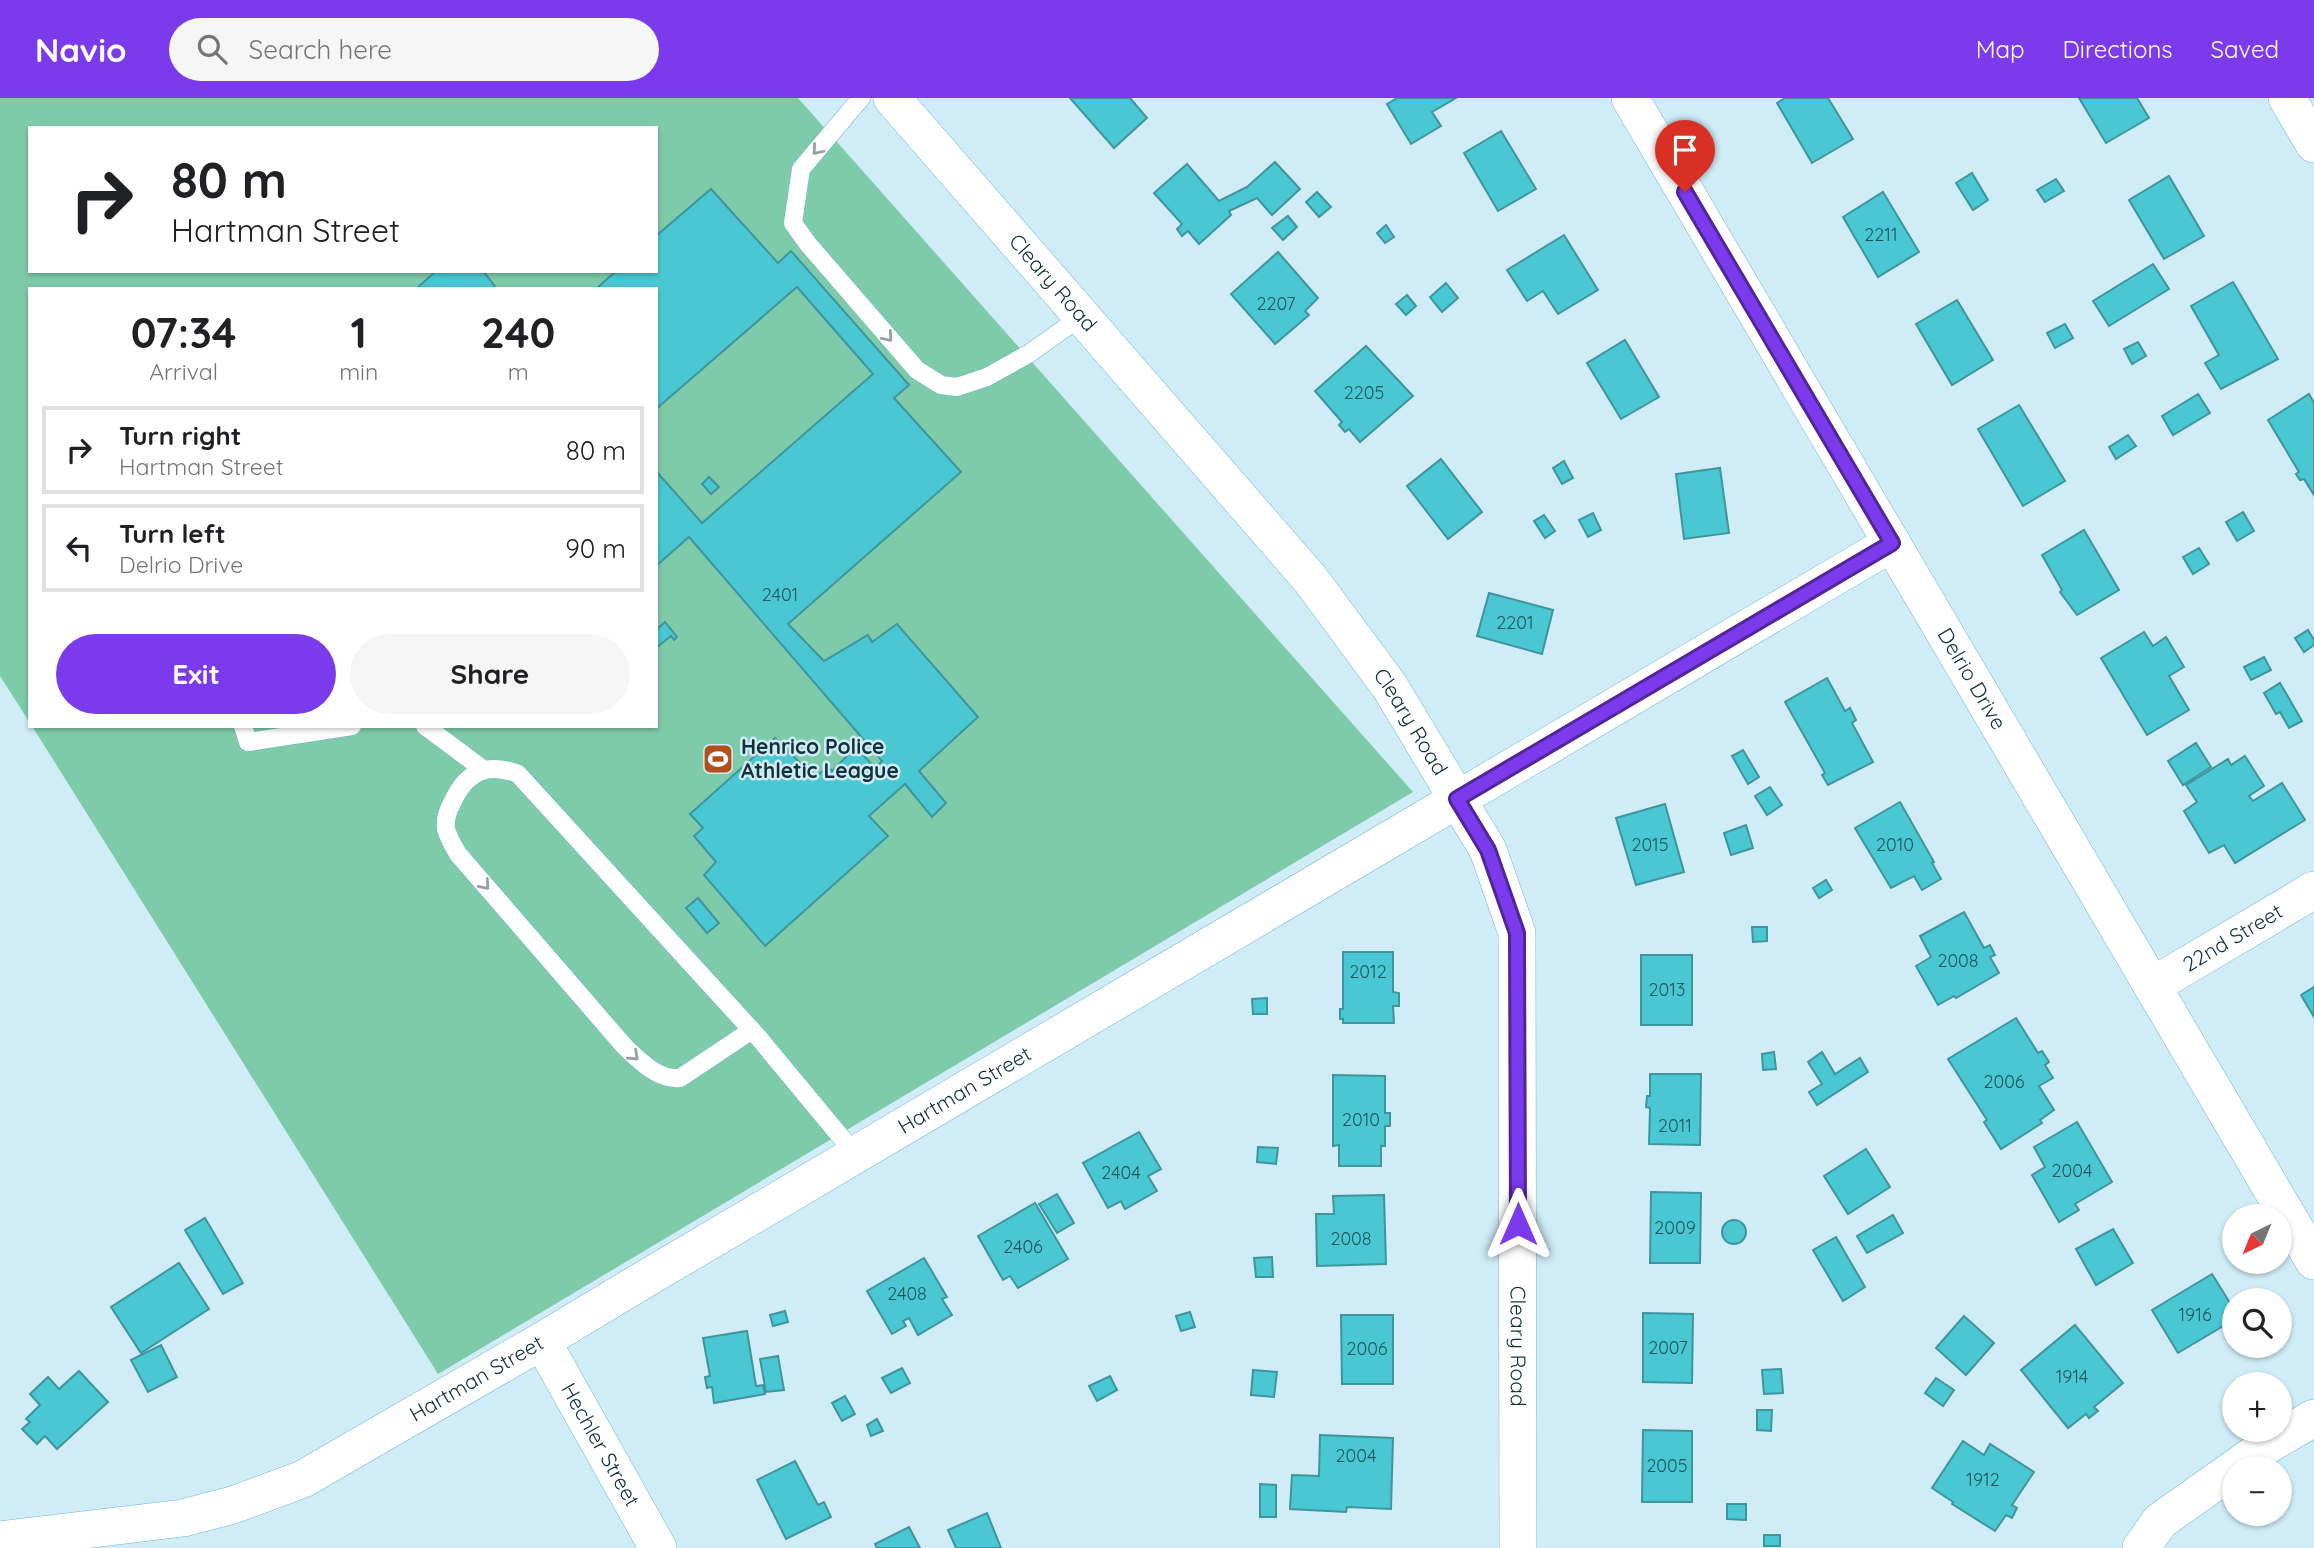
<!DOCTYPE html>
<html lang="en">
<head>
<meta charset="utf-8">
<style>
  :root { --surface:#fff; --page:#f6f6f6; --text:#202124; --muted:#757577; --line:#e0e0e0; --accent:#7c3aed }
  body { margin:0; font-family:Quicksand,sans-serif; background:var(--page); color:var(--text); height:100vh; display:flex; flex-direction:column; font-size:26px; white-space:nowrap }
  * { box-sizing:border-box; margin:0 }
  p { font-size:23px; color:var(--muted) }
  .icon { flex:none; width:38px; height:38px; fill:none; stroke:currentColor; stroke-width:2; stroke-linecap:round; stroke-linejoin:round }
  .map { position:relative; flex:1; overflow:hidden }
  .panel { position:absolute; left:28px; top:189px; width:630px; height:441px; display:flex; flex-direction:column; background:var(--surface); border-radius:0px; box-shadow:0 2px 5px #0004 }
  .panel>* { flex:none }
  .top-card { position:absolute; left:28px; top:28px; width:630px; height:147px; border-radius:0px; box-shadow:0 2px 5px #0004; background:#fff; color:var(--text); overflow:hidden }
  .needle { width:46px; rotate:223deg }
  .buttons { position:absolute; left:2222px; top:1106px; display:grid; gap:14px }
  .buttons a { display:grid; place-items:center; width:70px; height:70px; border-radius:50%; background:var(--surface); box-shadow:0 2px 5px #0004; font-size:35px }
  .pin { position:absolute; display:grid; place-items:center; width:60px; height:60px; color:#fff; margin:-72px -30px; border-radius:50% 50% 50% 0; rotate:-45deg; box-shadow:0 0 7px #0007 }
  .pin .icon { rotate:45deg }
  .me { position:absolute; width:77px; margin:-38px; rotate:0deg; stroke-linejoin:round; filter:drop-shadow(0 0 5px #0008) }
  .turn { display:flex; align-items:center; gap:24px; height:147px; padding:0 28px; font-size:32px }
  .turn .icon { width:91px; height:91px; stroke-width:2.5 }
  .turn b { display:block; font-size:49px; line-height:60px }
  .eta { display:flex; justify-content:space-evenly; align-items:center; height:119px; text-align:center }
  .eta b { font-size:42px; font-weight:700; line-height:49px }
  .action { display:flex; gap:14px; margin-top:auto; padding:14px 28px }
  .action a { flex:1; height:80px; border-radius:42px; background:var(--accent); color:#fff; font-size:28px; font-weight:700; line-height:80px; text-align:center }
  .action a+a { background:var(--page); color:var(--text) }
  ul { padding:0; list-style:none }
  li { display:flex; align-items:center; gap:21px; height:88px; margin:0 14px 10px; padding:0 14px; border:4px solid var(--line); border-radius:0px }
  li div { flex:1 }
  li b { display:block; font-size:26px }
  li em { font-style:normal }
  header { display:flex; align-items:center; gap:42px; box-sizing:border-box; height:98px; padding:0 35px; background:var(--accent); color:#fff }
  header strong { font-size:33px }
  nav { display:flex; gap:38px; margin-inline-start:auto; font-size:24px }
  .search { width:490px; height:63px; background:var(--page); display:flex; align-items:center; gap:18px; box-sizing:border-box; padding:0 24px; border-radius:38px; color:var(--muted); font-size:26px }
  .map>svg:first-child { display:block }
  .green { fill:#7ecba9; fill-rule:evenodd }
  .building { fill:#49c7d3; stroke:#3f959d; stroke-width:2 }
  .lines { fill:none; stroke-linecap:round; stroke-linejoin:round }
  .lane-casing { stroke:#71b9d4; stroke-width:19 }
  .street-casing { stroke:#71b9d4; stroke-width:38 }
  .lane { stroke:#fff; stroke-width:18 }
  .street { stroke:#fff; stroke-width:37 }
  .oneway { stroke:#94a2a6 }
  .route-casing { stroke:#51269a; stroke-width:18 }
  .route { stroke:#7c3aed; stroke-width:12 }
  .labels { text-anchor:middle; stroke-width:5; stroke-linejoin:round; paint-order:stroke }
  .number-label { font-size:18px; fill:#1f5660 }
  .street-label { font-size:21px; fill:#11303a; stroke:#d0ecf7 }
  .poi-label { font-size:21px; font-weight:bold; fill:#11303a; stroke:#d0ecf7; text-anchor:start }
</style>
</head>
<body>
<header>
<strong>Navio</strong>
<div class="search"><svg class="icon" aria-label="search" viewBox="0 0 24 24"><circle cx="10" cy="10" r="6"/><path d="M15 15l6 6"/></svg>Search here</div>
<nav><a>Map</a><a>Directions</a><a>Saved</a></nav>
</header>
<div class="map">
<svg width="2314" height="1450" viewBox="0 0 2314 1450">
  <rect width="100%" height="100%" fill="#d0ecf7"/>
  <path class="green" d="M0 0H798L1413 694 438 1276 32 628H656V191H30V625L0 578ZM30 30H656V173H30Z"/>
  <g class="building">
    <polygon points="1070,0 1130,0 1147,20 1114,50"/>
    <polygon points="1397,0 1456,0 1432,14 1441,28 1411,46 1387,6"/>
    <polygon points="1785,0 1828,0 1853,41 1812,65 1777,5"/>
    <polygon points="2079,0 2137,0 2149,20 2106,45"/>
    <polygon points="1501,33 1536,91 1498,113 1464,55"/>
    <polygon points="1275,64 1300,91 1272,117 1257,100 1229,113 1231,117 1199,146 1188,133 1182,138 1177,131 1182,126 1154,95 1187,66 1219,103 1247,89"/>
    <polygon points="1972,75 1988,102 1973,112 1956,85"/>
    <polygon points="2169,78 2204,138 2164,161 2129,102"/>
    <polygon points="2056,81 2064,93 2045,104 2037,92"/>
    <polygon points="711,91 778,165 791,153 909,287 894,300 961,374 788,526 824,563 868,537 872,544 897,526 978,619 919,673 946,705 932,719 905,686 869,718 888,738 765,848 704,777 716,764 694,738 703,730 690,716 775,640 815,680 828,668 832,673 856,649 875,670 882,663 689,439 656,468 656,373 702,425 873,276 797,189 656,311 656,191 596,191 616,173 656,173 656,138"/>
    <polygon points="1317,94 1331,109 1319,119 1306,104"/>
    <polygon points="1883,94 1919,154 1878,179 1843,119"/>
    <polygon points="1288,118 1297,129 1283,142 1272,130"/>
    <polygon points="1386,127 1394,139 1385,145 1377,135"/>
    <polygon points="1564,137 1598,192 1558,216 1543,193 1527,203 1507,172"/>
    <polygon points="1278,154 1318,200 1305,213 1309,217 1275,246 1231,196"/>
    <polygon points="2153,166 2169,191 2109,228 2093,203"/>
    <polygon points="436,173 483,173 497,191 416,191"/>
    <polygon points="2233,184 2278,261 2221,291 2205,265 2219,257 2191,208"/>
    <polygon points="1446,185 1458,200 1442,214 1430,199"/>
    <polygon points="1407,197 1416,208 1406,217 1396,206"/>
    <polygon points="1957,202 1993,262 1952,287 1916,226"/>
    <polygon points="2065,226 2073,240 2055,250 2047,235"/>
    <polygon points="1625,242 1659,299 1621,321 1587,265"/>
    <polygon points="2138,244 2146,258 2132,266 2124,251"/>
    <polygon points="1366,248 1413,298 1360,344 1349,331 1345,334 1339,327 1342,324 1315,293"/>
    <polygon points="2198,296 2210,315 2173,337 2162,318"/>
    <polygon points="2309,296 2314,305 2314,397 2304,381 2300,382 2296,376 2299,374 2268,322"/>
    <polygon points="2019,307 2065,383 2023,408 1978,331"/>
    <polygon points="2128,337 2136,348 2116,361 2109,349"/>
    <polygon points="1441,361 1482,414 1448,441 1407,388"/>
    <polygon points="1564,363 1573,380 1562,386 1553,370"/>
    <polygon points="1720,370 1729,435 1684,441 1676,376"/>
    <polygon points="709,379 719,389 711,396 702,386"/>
    <polygon points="2243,414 2254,433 2237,443 2226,424"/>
    <polygon points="1593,415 1601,432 1588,439 1579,422"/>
    <polygon points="1544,417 1555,433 1545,440 1534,423"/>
    <polygon points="2084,432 2119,492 2077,517 2060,494 2062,492 2042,457"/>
    <polygon points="2199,450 2209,466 2193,476 2183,459"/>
    <polygon points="1489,495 1553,512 1542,556 1477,538"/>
    <polygon points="665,524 677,539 674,542 671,538 656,550 656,532"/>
    <polygon points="2308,532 2314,542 2314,547 2304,554 2295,540"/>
    <polygon points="2144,534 2153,548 2166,539 2184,569 2169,578 2189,612 2147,637 2101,560"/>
    <polygon points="2264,559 2271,572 2251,582 2244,569"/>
    <polygon points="1827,580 1845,613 1850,610 1856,622 1852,625 1873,664 1828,687 1822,677 1825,675 1785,604"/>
    <polygon points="2280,585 2302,623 2289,630 2280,614 2276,616 2264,595"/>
    <polygon points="2196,645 2211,669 2183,687 2168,663"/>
    <polygon points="1743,652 1759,679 1748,686 1732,658"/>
    <polygon points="2245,658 2264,688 2249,698 2253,703 2282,685 2305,722 2235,765 2224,747 2209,755 2184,713 2197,704 2186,687 2228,661 2231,667"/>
    <polygon points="1770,689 1782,707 1767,717 1755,698"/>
    <polygon points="1900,704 1934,764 1932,765 1941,781 1922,792 1914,778 1891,790 1855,730"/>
    <polygon points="1665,706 1684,774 1636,787 1616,720"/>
    <polygon points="1746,727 1753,750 1731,757 1724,735"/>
    <polygon points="1826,782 1832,792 1819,800 1813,790"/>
    <polygon points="698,800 719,825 707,835 686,810"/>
    <polygon points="1964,814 1984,850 1990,847 1995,857 1990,859 1999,875 1956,900 1954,898 1938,907 1916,868 1931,859 1920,838"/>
    <polygon points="1752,829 1767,829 1767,843 1753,844"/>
    <polygon points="1343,854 1393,854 1393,894 1399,895 1399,908 1393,908 1394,925 1343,925 1343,921 1340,921 1340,911 1343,911"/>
    <rect x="1641" y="857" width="51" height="70"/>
    <polygon points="2314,889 2314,919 2301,897"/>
    <polygon points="1267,900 1267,916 1253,916 1252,901"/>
    <polygon points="2016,920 2038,955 2042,953 2049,964 2045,967 2053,980 2039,988 2054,1012 2040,1022 2042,1025 2001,1051 1984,1024 1987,1022 1948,961"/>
    <polygon points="1774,954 1776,971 1763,972 1762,956"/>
    <polygon points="1822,954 1835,976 1860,960 1868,974 1817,1007 1809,994 1822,986 1808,964"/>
    <polygon points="1650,976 1701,976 1700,1047 1649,1046 1650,1010 1646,1009 1647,998 1650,998"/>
    <polygon points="1333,977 1385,978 1385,1015 1390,1015 1390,1028 1385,1028 1385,1048 1381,1048 1381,1068 1339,1068 1339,1047 1333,1048"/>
    <polygon points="2077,1024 2112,1084 2075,1106 2079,1112 2059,1124 2032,1077 2045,1069 2034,1049"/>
    <polygon points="1139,1034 1161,1071 1148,1078 1157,1093 1125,1111 1121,1103 1108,1110 1083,1065"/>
    <polygon points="1258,1049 1278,1050 1276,1066 1257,1064"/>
    <polygon points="1866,1051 1890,1089 1848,1116 1824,1078"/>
    <polygon points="1651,1094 1701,1095 1700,1165 1650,1165"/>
    <polygon points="1057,1096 1074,1125 1057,1135 1039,1106"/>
    <polygon points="1384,1097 1386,1166 1317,1168 1316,1116 1334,1116 1333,1098"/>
    <polygon points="1035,1105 1068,1161 1018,1190 1010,1178 1003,1182 978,1138"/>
    <polygon points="1893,1117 1903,1135 1867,1155 1857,1138"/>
    <polygon points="205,1120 243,1185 223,1196 185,1132"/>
    <circle cx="1734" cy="1134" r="12"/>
    <polygon points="2113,1131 2133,1165 2096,1187 2076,1151"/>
    <polygon points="1836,1139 1865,1189 1843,1203 1813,1152"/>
    <polygon points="1272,1159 1273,1179 1256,1179 1254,1160"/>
    <polygon points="924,1160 947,1199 942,1201 952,1217 918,1237 909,1220 903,1223 906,1228 892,1236 867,1193"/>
    <polygon points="179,1165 209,1211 141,1255 111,1209"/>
    <polygon points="2212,1176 2235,1213 2235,1221 2178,1255 2152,1212"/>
    <polygon points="785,1213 788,1224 773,1228 770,1217"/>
    <polygon points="1190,1214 1195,1229 1181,1233 1176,1218"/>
    <polygon points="1643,1215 1693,1216 1692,1285 1643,1284"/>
    <polygon points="1341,1217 1393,1217 1393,1286 1342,1286"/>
    <polygon points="1964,1218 1994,1245 1966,1277 1936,1250"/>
    <polygon points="2075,1227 2123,1285 2094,1309 2098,1313 2089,1320 2086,1316 2068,1330 2021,1272"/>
    <polygon points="747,1233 756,1288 763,1287 765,1296 714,1305 712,1289 707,1290 705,1279 710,1278 703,1240"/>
    <polygon points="161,1247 177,1279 148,1294 131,1262"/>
    <polygon points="778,1258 784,1292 766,1294 760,1261"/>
    <polygon points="902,1270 910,1285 891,1295 882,1280"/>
    <polygon points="1781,1271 1783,1295 1764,1296 1762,1272"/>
    <polygon points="1253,1272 1277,1274 1274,1299 1251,1297"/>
    <polygon points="79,1273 108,1304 57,1351 45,1338 37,1346 22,1331 30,1324 26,1321 40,1307 30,1296 48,1279 59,1291"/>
    <polygon points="1110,1278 1117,1292 1097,1303 1089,1288"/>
    <polygon points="1936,1280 1954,1292 1943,1308 1925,1295"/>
    <polygon points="845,1298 855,1316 842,1323 832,1305"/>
    <polygon points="1757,1312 1772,1312 1771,1333 1757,1332"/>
    <polygon points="877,1321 883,1333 871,1338 867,1327"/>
    <polygon points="1643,1332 1692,1333 1692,1404 1642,1404"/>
    <polygon points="1320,1337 1393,1340 1391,1411 1347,1409 1346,1414 1290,1411 1292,1377 1319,1378"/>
    <polygon points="1963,1343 1984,1357 1990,1346 2034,1374 2012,1407 2017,1410 2012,1420 2006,1417 1995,1433 1952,1406 1953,1404 1932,1390"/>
    <polygon points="795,1363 818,1407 824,1404 831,1419 786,1441 757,1382"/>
    <polygon points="1260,1386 1276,1387 1276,1419 1260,1419"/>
    <polygon points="1727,1406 1746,1406 1746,1422 1727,1421"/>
    <polygon points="987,1415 1001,1450 956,1450 948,1432"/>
    <polygon points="909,1429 920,1450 877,1450 875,1446"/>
    <rect x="1764" y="1437" width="16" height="11"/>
  </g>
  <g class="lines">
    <g class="lane-casing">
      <g id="lane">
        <polyline points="861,0 801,71 793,125 808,146 917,272 941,287 957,289 987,279 1030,255 1082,218"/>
        <polyline points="243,628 248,644 352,628"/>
        <polyline points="425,628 484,672"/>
        <path d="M752 932 680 980C658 982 640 963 625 949L458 756C454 749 448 739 446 731 445 722 448 712 452 705 466 674 487 664 518 676L758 939 855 1056"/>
      </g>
    </g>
    <g class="street-casing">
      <g id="street">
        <path id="s1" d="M892 0 1311 482 1390 589 1488 752 1517 835 1518 1450"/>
        <path id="s2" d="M1630 0 2314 1163"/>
        <polyline points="2287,0 2314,46"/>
        <path id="s3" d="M2152 888 2314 792"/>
        <path id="s4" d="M542 1243 658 1450"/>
        <path id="s5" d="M0 1442 183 1420 233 1407 303 1381 542 1243 645 1181 1892 445"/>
        <polyline points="2141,1450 2160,1423 2269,1346 2314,1320"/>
      </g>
    </g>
    <use href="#lane" class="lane"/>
    <use href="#street" class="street"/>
  </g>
  <defs><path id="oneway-chevron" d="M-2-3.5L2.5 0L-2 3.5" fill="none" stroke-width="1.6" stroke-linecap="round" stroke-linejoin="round" transform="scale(1.75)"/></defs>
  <g class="oneway">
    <use href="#oneway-chevron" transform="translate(817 52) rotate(130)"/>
    <use href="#oneway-chevron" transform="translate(888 239) rotate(49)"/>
    <use href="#oneway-chevron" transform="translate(485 787) rotate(49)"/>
    <use href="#oneway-chevron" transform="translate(634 958) rotate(43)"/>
  </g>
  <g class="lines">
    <g class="route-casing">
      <polyline id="route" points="1518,1126 1517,835 1488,752 1457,701 1892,445 1685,94"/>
    </g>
    <use href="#route" class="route"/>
  </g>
  <defs>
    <g id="stadium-square" transform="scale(1.575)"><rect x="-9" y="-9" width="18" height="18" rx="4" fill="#b34f1b" stroke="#d0ecf7"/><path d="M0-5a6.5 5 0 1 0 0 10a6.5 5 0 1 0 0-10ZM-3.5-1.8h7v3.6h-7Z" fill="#fff"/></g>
  </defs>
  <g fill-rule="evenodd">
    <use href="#stadium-square" x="718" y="661"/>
  </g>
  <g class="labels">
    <g class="number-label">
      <text x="1881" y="143">2211</text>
      <text x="1276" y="212">2207</text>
      <text x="1364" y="301">2205</text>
      <text x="780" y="503">2401</text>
      <text x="1515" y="531">2201</text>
      <text x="1650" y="753">2015</text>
      <text x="1895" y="753">2010</text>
      <text x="1958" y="869">2008</text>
      <text x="1368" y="880">2012</text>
      <text x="1667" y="898">2013</text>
      <text x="2004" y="990">2006</text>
      <text x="1361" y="1028">2010</text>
      <text x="1675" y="1034">2011</text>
      <text x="2072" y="1079">2004</text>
      <text x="1121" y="1081">2404</text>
      <text x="1675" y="1136">2009</text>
      <text x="1351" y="1147">2008</text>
      <text x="1023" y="1155">2406</text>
      <text x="907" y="1202">2408</text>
      <text x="2195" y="1223">1916</text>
      <text x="1668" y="1256">2007</text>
      <text x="1367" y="1257">2006</text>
      <text x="2072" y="1285">1914</text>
      <text x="1356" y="1364">2004</text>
      <text x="1667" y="1374">2005</text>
      <text x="1983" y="1388">1912</text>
    </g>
    <g class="street-label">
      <text dy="7" stroke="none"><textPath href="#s1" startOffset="245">Cleary Road</textPath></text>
      <text dy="7" stroke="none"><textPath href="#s2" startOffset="674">Delrio Drive</textPath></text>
      <text dy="7" stroke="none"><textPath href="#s1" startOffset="812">Cleary Road</textPath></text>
      <text dy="7" stroke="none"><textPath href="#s3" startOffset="94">22nd Street</textPath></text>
      <text dy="7" stroke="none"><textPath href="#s5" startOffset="1078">Hartman Street</textPath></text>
      <text dy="7" stroke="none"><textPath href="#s1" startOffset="1463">Cleary Road</textPath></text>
      <text dy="7" stroke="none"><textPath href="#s5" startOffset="511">Hartman Street</textPath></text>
      <text dy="7" stroke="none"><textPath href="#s4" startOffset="119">Hechler Street</textPath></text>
    </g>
    <g class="poi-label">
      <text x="741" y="656">Henrico Police<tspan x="741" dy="24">Athletic League</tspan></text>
    </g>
  </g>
</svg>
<div class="buttons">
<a><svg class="needle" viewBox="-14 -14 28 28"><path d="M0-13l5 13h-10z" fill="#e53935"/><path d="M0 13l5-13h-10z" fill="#757577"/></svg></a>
<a><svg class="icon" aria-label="search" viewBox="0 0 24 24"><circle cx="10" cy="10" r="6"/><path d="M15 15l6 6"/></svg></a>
<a>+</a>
<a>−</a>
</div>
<div class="pin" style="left:1685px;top:94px;background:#d93025"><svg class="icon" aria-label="arrive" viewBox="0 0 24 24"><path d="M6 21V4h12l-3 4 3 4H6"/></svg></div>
<svg class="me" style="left:1518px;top:1126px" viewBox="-20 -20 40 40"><path d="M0-17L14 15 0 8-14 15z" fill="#7c3aed" stroke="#fff" stroke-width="4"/></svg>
<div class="top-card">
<div class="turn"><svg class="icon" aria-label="right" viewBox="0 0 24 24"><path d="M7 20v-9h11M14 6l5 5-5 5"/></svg><div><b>80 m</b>Hartman Street</div></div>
</div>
<section class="panel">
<div class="eta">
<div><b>07:34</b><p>Arrival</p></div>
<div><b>1</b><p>min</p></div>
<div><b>240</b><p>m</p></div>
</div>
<ul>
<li><svg class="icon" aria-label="right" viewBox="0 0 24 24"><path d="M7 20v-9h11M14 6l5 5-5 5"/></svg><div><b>Turn right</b><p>Hartman Street</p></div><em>80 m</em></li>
<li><svg class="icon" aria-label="left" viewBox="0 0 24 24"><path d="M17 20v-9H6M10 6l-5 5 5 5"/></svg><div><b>Turn left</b><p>Delrio Drive</p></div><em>90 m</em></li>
</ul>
<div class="action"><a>Exit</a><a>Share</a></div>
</section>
</div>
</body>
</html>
